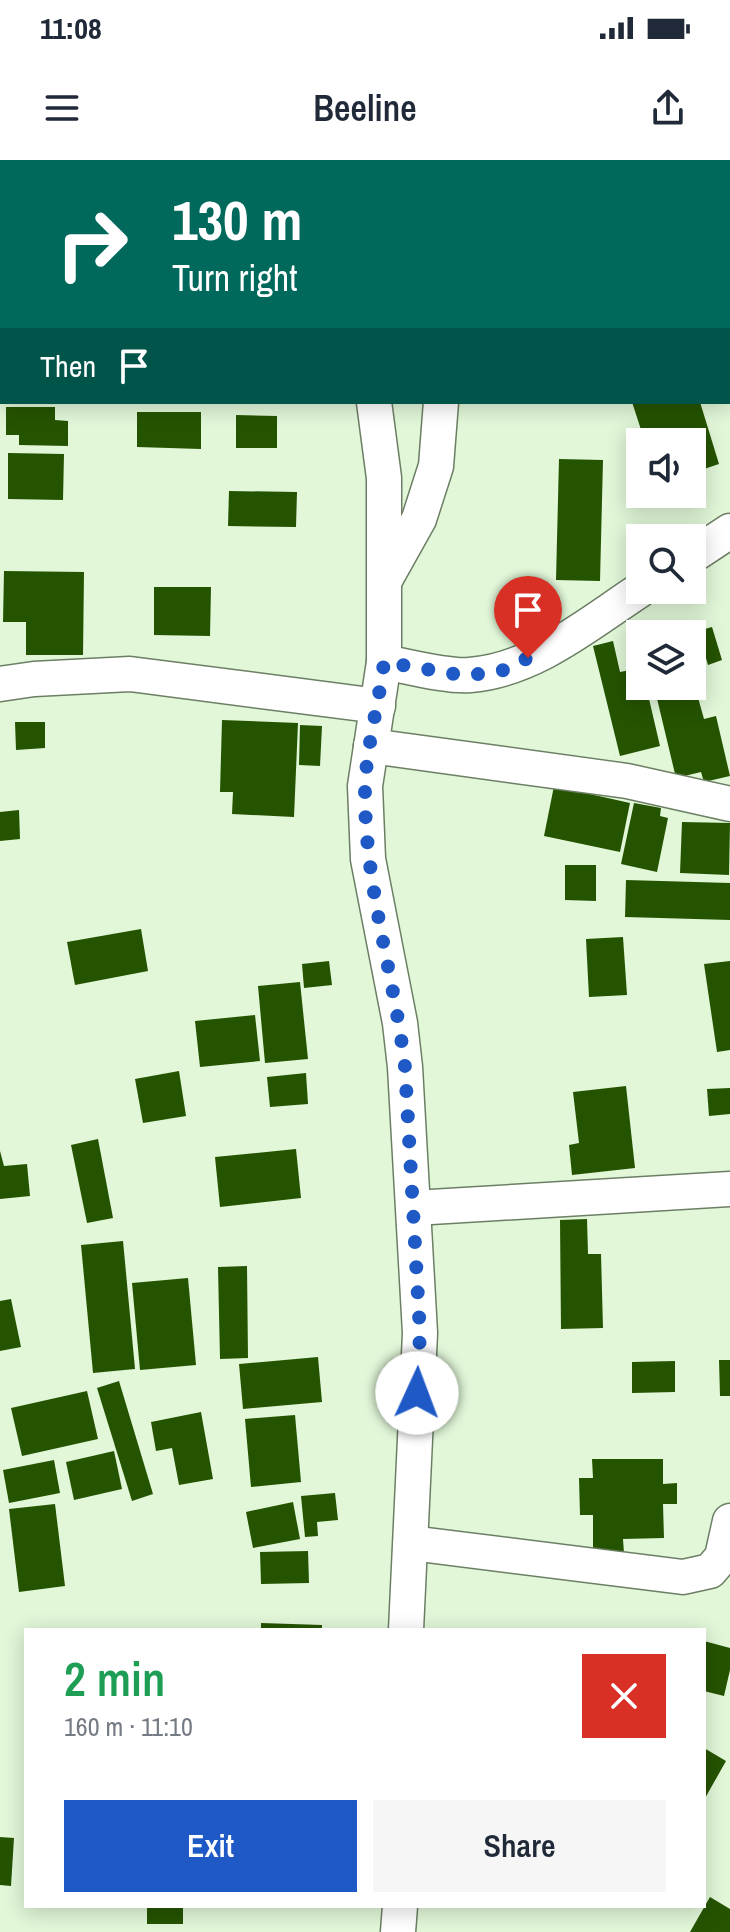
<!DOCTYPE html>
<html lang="en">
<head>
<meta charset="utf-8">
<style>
  :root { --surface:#fff; --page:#f6f6f7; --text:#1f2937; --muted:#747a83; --accent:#1e59c6 }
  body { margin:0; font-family:"Archivo Narrow",sans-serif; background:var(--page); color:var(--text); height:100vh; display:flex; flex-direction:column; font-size:30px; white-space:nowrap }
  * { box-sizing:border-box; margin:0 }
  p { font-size:26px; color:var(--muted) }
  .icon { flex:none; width:44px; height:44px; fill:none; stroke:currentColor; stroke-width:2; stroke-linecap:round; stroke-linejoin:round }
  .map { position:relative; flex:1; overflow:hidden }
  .sheet { position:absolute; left:24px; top:1468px; width:682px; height:280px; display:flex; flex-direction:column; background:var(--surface); border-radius:0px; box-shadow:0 4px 20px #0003 }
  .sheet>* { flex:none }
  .hud { position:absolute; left:0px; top:0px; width:730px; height:244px; box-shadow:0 4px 20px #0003; background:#00695c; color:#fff; overflow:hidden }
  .tools { position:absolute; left:626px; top:268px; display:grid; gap:16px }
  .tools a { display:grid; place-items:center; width:80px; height:80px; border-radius:0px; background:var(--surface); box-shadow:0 4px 20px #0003; font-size:40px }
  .pin { position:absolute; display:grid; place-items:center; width:68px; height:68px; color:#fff; margin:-82px -34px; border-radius:50% 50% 50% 0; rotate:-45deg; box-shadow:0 0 8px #0007 }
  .pin .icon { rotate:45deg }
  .me { position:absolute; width:88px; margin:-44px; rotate:2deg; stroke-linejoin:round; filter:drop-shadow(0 0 6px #0008) }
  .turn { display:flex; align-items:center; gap:28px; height:168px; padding:0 40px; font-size:36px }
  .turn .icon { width:104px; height:104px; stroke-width:2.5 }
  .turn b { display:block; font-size:56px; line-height:68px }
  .then { display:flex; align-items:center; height:76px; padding:0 40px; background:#0003; gap:16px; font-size:30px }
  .round { display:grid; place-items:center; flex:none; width:84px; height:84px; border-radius:0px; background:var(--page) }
  .overview { display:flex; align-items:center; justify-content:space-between; height:136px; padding:0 40px }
  h1 { font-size:48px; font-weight:600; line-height:60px; color:#1e9e55 }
  .button { display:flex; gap:16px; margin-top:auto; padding:16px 40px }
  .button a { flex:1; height:92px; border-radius:0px; background:var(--accent); color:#fff; font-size:32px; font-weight:600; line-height:92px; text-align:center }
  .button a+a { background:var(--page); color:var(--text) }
  .status { display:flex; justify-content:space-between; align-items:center; height:56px; padding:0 40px; background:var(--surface); direction:ltr }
  .status svg { height:22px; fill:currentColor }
  header { display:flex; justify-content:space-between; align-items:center; height:104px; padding:0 40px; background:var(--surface); font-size:36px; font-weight:600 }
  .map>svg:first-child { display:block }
  .building { fill:#255400 }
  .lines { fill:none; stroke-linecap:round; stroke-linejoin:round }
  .minor-casing { stroke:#6c7f64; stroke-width:37 }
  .minor { stroke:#fff; stroke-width:34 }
  .route { stroke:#1e59c6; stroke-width:14; stroke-dasharray:0 25.2 }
</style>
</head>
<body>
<div class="status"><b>11:08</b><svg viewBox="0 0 49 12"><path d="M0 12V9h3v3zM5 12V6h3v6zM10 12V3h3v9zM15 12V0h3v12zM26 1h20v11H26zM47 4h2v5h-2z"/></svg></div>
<header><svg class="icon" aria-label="menu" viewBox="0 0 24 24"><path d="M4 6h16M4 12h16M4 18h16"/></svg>Beeline<svg class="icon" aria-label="share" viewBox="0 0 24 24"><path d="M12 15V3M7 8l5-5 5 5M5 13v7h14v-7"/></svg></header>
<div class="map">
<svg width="730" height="1772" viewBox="0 0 730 1772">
  <rect width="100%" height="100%" fill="#e1f7d8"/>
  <g class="building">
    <polygon points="632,242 700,242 719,304 692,313 692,282 645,282"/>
    <polygon points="6,247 55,247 55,260 68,261 68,286 19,285 19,275 6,275"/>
    <polygon points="137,252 201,252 201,289 137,287"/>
    <polygon points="236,255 277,256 277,288 236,288"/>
    <polygon points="8,293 64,294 63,340 8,339"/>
    <polygon points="559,299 603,300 600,421 556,420"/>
    <polygon points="229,331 297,332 296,367 228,366"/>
    <polygon points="4,411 84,412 83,495 26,495 26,462 3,462"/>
    <polygon points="154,427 211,427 210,476 154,475"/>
    <polygon points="712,467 722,500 708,505 698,471"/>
    <polygon points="613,481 620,512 640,508 640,526 646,526 660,586 620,596 593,486"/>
    <polygon points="692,516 704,559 716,556 730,616 704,622 701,612 676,618 654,526 692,526"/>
    <polygon points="222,560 298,563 294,657 232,654 233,632 220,632"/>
    <polygon points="15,562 45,562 45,588 16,590"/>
    <polygon points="300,565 322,566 320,606 299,605"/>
    <polygon points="554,626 630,643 620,692 544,676"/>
    <polygon points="634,643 661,648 660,656 668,658 657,712 621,704"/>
    <polygon points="19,650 20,679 0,681 0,652"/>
    <polygon points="682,662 730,663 729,715 680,713"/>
    <polygon points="565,705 596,705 596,741 565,740"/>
    <polygon points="626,720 730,723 730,760 625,757"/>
    <polygon points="141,769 148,811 75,825 67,782"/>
    <polygon points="623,777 627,835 589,837 586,779"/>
    <polygon points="329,801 332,825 304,828 302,804"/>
    <polygon points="730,801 730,890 717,892 704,804"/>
    <polygon points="300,822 308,899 265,903 258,826"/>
    <polygon points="255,855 260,901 200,907 195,861"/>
    <polygon points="179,911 186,956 143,963 135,919"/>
    <polygon points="306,913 308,944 270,947 267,917"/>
    <polygon points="626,926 635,1008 572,1015 569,985 579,983 573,932"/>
    <polygon points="730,928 730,954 709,956 707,929"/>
    <polygon points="98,979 113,1058 87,1063 71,985"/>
    <polygon points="296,989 301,1038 220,1047 215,997"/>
    <polygon points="0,991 4,1006 27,1004 30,1036 0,1039"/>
    <polygon points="587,1059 588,1094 601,1094 603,1168 561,1169 560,1060"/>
    <polygon points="123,1081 135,1209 93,1213 81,1085"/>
    <polygon points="247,1106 248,1198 220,1199 218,1107"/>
    <polygon points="188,1118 196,1205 140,1210 132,1123"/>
    <polygon points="11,1139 21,1187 0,1191 0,1141"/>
    <polygon points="318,1197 322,1242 243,1249 239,1204"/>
    <polygon points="719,1200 730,1200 730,1236 720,1236"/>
    <polygon points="675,1201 675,1232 632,1233 632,1202"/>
    <polygon points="119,1221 153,1334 132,1341 97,1228"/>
    <polygon points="87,1231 98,1279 22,1296 11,1248"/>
    <polygon points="201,1252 213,1319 179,1325 172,1288 156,1291 151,1262"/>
    <polygon points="295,1255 301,1322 251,1327 245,1259"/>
    <polygon points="114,1291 122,1329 74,1340 66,1302"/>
    <polygon points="592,1299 663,1299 663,1324 677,1323 677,1344 663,1344 664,1378 623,1379 624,1393 593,1393 593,1355 580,1355 579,1318 593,1318"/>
    <polygon points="54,1300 60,1333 9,1343 3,1310"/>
    <polygon points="335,1333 338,1360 317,1362 318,1376 305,1377 301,1336"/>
    <polygon points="293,1342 300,1379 253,1388 246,1352"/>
    <polygon points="55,1344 65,1426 19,1432 9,1349"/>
    <polygon points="308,1391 309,1423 261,1424 260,1392"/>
    <polygon points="261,1463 322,1465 322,1470 261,1470"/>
    <polygon points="704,1481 730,1488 730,1510 724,1536 704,1531"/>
    <polygon points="704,1588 726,1601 704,1640"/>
    <polygon points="0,1677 14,1678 11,1726 0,1725"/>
    <polygon points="710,1737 730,1749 730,1772 690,1772"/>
    <rect x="147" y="1746" width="36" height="18"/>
  </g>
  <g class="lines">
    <g class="minor-casing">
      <g id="minor">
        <polyline points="382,2 382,0"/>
        <polyline points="461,2 461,0"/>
        <polyline points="374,242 384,318 384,502 365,626 368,699 400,863 405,907 420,1173 406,1470"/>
        <polyline points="692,396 730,371"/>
        <polyline points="386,418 419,359 436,306 441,242"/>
        <path d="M384 502C407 506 447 517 470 515 534 510 588 464 640 430"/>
        <polyline points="0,524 34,519 130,514 378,546"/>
        <polyline points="371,586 627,621 730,644"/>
        <polyline points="414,1048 730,1029"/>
        <polyline points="411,1383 683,1417 710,1411 722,1397 730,1361"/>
        <polyline points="398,1772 400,1746"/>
      </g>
    </g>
    <use href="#minor" class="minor"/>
  </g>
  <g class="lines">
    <path class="route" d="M417 1233 420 1173 405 907C394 814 364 723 365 629 366 587 379 544 384 502L466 516 504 510 528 498"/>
  </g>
</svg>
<div class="tools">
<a><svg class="icon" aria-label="sound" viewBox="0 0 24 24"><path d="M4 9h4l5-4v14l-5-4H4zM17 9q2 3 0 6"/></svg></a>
<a><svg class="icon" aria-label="search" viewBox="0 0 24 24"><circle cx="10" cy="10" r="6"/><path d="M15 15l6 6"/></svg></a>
<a><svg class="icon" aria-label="layers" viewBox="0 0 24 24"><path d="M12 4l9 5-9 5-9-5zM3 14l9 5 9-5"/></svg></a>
</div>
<div class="pin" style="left:528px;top:498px;background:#d93025"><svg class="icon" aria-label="arrive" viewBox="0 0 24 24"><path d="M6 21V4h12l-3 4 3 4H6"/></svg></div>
<svg class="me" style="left:417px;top:1233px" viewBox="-20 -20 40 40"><circle r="19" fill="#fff"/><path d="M0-13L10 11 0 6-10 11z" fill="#1e59c6"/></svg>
<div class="hud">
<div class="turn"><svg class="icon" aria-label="right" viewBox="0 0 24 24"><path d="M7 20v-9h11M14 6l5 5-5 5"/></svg><div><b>130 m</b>Turn right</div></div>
<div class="then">Then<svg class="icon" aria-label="arrive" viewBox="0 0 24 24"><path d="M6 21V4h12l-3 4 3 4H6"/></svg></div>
</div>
<section class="sheet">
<div class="overview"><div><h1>2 min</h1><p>160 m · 11:10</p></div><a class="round" style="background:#d93025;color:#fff"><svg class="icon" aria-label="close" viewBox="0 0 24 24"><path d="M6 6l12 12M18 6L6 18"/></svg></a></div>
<div class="button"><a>Exit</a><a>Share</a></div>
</section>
</div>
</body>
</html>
